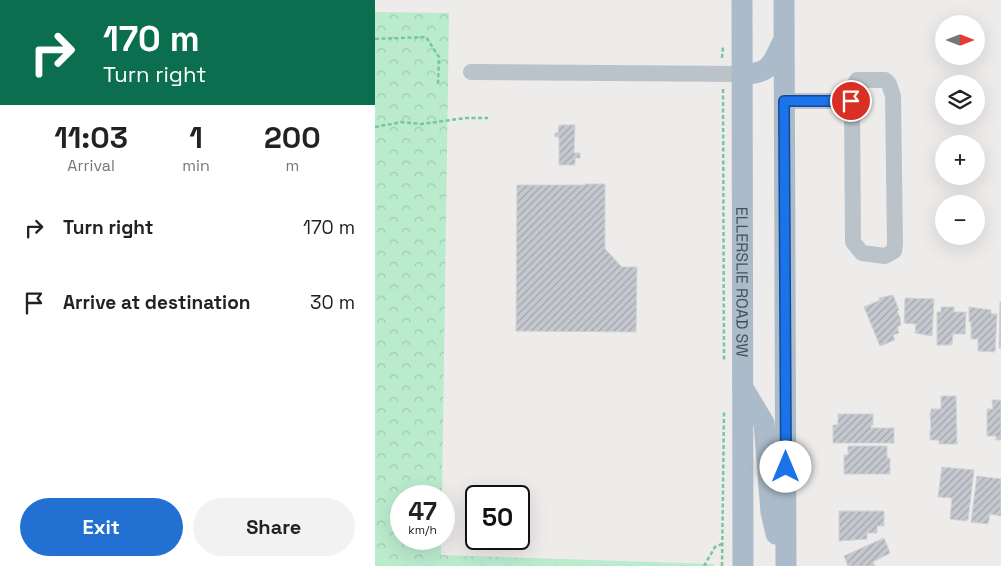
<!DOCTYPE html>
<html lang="en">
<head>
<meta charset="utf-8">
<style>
  :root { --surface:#fff; --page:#f2f2f2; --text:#222; --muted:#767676; --accent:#2270d1 }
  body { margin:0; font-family:"Space Grotesk",sans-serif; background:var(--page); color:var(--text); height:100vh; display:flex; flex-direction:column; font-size:19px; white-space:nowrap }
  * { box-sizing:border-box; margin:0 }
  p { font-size:16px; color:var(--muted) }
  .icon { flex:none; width:28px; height:28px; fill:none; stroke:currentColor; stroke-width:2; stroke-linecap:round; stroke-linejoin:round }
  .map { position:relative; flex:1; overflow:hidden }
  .details { display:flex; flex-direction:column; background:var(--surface); width:375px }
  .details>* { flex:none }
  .guide { background:#0b6e4f; color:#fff; overflow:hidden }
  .needle { width:32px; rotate:90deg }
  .controls { position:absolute; left:560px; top:15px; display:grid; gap:10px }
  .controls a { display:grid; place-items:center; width:50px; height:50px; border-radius:50%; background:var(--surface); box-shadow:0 5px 20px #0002; font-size:25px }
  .speed { position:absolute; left:15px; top:485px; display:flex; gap:10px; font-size:25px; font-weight:700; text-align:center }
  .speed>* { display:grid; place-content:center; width:65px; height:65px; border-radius:50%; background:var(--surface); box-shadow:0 5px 20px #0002; line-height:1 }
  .speed small { font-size:12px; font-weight:400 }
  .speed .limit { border:2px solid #111; border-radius:8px; background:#fff; color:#111 }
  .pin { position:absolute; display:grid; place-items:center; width:42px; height:42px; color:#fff; margin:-21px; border:2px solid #fff; border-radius:50%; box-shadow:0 1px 5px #0007 }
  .me { position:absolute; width:55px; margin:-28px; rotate:0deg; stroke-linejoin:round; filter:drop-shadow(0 0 4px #0008) }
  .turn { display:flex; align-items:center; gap:18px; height:105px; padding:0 20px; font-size:22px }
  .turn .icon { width:65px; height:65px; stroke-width:2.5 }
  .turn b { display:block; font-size:35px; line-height:42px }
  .eta { display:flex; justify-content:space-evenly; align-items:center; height:85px; text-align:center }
  .eta b { font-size:30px; font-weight:600; line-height:35px }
  .button { display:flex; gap:10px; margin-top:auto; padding:10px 20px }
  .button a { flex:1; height:58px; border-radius:30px; background:var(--accent); color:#fff; font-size:20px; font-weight:600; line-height:58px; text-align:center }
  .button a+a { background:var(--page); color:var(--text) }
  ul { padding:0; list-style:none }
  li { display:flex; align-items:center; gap:15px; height:75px; padding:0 20px }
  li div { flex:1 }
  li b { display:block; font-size:19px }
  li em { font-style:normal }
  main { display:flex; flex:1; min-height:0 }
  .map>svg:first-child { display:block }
  .forest { fill:url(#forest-crowns) }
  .building { fill:url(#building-hatch); stroke:#cfd2d7 }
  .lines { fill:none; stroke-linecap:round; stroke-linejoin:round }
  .path { stroke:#74c79e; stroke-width:2.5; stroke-dasharray:4 2.5; stroke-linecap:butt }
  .minor { stroke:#bac3ca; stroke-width:16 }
  .major { stroke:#acbbc9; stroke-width:21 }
  .route-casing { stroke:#114b97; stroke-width:12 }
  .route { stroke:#1a73e8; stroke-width:9 }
  .labels { text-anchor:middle; stroke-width:4; stroke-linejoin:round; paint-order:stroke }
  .street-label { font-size:16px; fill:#454f57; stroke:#fff }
</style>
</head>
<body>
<main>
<section class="details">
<div class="guide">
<div class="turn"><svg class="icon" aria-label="right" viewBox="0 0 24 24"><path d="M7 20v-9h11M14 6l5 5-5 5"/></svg><div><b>170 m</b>Turn right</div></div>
</div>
<div class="eta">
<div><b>11:03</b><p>Arrival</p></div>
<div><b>1</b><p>min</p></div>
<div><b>200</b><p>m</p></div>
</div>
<ul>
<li><svg class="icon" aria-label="right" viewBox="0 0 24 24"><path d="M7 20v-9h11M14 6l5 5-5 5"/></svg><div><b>Turn right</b></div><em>170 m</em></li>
<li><svg class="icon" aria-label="arrive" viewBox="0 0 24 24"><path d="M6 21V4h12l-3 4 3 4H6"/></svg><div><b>Arrive at destination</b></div><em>30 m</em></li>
</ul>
<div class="button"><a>Exit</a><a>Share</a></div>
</section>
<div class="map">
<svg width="626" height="566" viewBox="0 0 626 566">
  <defs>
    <pattern id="forest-crowns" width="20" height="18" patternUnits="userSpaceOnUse" patternTransform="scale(1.25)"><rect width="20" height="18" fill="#baebcd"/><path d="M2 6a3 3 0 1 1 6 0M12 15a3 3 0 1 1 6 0" fill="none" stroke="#a1cbb2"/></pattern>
    <pattern id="building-hatch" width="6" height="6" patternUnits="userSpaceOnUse" patternTransform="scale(1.25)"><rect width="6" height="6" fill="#c5c8ce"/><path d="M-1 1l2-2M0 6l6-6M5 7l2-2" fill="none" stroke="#a2a5aa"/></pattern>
  </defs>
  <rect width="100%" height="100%" fill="#eeebeb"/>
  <polygon class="forest" points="0,12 74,13 67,496 26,496 26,539 66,539 66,555 339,564 339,566 0,566"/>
  <g class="building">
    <polygon points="184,125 200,125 199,153 205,153 205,158 200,158 200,165 184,165 184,137 180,137 180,133 183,133"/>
    <polygon points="210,184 230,184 230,249 247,267 262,267 261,332 141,331 142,185 210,185"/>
    <polygon points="518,295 524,310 522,311 526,320 525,321 526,325 522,327 524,333 518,335 520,340 505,346 489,307 505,300 504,298"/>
    <polygon points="530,298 559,299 557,336 540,333 541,324 529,323"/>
    <polygon points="625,302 626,302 626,348 624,348"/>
    <polygon points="566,307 579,307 579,312 591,312 590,334 578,334 577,345 562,345 562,312 566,312"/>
    <polygon points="594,307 616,310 616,314 622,314 620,352 603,351 603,339 596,339 596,322 594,322"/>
    <polygon points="566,396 581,396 582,444 564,444 564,440 555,440 555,430 556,430 555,413 556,413 556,409 566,409"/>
    <polygon points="617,400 626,400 626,440 621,440 621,436 612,436 612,409 618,409"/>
    <polygon points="463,414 498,414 498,425 496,425 496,428 519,428 519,443 458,443 458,425 463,425"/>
    <polygon points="473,446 512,446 512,458 515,458 515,474 469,474 469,455 473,455"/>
    <polygon points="567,467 599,470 593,520 591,519 591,521 575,519 577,498 563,497"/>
    <polygon points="602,476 626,479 626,516 615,514 613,524 596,522"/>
    <polygon points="464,511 509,511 509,526 502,526 502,533 492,533 492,539 464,541"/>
    <polygon points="509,538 515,553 498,562 500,566 473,566 469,556"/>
  </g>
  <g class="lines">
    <g class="path">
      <polyline points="0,39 51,37 64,57 63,85"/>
      <polyline points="347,58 348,46"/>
      <polyline points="348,89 349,361"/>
      <polyline points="0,127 27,122 46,124 91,118 113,118"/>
      <polyline points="329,566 340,547 347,544"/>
      <polyline points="347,566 349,411"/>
    </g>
    <g class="minor">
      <polyline points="96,72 368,74"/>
      <polygon points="482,80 510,80 514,84 518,96 520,244 519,251 510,256 487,253 478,242 477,101 478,87"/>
      <polyline points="409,101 477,101"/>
    </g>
    <g class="major">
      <path id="s1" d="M367 0 368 566"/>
      <polyline points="409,0 411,566"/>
      <path d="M368 74C394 74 397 65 407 43"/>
      <polyline points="368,388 389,423 396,512 401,534"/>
    </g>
  </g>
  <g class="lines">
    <g class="route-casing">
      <polyline id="route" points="411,467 409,101 476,101"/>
    </g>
    <use href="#route" class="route"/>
  </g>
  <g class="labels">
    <g class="street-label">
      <text dy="6" stroke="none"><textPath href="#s1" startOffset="282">ELLERSLIE ROAD SW</textPath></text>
    </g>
  </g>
</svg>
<div class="controls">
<a><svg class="needle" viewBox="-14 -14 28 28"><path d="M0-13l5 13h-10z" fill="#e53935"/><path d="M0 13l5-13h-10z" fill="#767676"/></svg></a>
<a><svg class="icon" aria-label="layers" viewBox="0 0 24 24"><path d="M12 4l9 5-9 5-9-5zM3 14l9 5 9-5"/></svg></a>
<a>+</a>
<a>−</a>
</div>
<div class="speed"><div>47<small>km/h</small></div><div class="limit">50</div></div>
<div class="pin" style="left:476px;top:101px;background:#d93025"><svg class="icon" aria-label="arrive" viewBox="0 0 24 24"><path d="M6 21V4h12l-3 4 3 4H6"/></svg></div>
<svg class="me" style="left:411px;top:467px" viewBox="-20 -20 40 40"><circle r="19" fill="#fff"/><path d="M0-13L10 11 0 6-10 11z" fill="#1a73e8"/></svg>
</div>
</main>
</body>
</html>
